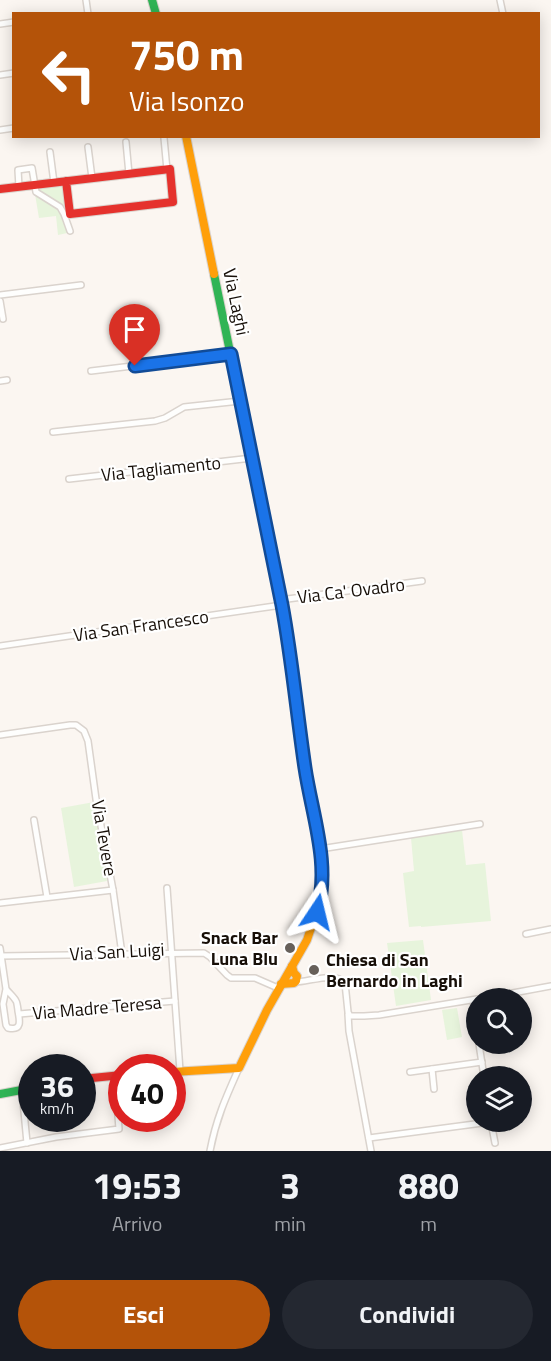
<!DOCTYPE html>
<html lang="it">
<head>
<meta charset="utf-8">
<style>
  :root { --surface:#171b24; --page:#242831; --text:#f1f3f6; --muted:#9ea1a6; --accent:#b45309 }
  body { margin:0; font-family:"Titillium Web",sans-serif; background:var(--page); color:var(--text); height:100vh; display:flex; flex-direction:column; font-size:22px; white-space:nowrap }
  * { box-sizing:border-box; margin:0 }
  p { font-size:20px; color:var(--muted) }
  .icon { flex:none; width:33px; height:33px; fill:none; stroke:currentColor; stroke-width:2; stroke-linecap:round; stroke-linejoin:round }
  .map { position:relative; height:1151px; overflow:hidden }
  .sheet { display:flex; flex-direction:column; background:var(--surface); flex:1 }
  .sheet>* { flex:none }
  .banner { position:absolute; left:12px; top:12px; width:528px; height:126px; border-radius:0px; box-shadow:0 3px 15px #0003; background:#b45309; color:#fff; overflow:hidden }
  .tools { position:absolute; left:466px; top:988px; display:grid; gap:12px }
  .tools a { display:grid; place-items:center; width:66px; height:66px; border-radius:50%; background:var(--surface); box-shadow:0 3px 15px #0003; font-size:30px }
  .speed { position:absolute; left:18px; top:1054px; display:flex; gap:12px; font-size:30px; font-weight:700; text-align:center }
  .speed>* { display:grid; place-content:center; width:78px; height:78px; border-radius:50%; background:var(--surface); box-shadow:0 3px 15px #0003; line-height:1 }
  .speed small { font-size:15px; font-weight:400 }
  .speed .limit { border:9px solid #d22; background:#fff; color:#111 }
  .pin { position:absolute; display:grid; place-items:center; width:51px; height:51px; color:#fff; margin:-62px -26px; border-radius:50% 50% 50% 0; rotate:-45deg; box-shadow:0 0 6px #0007 }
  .pin .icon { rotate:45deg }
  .me { position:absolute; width:66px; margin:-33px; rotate:10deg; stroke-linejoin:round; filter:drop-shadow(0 0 4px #0008) }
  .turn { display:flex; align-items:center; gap:21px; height:126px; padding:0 18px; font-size:27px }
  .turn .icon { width:78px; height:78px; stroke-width:2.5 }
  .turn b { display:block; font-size:42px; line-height:51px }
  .eta { display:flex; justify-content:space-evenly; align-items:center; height:102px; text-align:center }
  .eta b { font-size:36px; font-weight:700; line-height:42px }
  .action { display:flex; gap:12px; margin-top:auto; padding:12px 18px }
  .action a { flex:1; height:69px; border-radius:36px; background:var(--accent); color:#fff; font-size:24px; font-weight:700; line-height:69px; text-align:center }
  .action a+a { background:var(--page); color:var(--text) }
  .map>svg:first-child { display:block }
  .green { fill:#e7f4dc }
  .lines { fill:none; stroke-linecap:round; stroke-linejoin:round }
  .street-casing { stroke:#dad3cd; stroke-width:8 }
  .fast-casing { stroke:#dad3cd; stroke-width:10 }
  .slow-casing { stroke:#dad3cd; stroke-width:10 }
  .jam-casing { stroke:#dad3cd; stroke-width:10 }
  .street { stroke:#fefefd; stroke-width:5 }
  .fast { stroke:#30b455; stroke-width:8 }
  .slow { stroke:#ff9f0a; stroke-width:8 }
  .jam { stroke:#e5322d; stroke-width:8 }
  .route-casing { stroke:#114b97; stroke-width:15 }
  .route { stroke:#1a73e8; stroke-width:10 }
  .poi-dot { fill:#67605a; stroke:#fff; stroke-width:2 }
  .labels { text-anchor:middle; stroke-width:4.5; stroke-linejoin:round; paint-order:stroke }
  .street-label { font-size:18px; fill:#170f08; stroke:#fff }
  .poi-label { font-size:18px; font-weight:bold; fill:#170f08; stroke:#fff; text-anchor:end }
</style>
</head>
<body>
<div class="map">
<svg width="551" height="1151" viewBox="0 0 551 1151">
  <rect width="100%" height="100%" fill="#fbf6f1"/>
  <g class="green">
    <polygon points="67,184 65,194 68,222 71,222 72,232 58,235 56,216 39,218 34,188"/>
    <polygon points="94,802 107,881 74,887 61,808"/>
    <polygon points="462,830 466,865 485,863 491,921 421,927 421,926 409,927 403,873 414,871 411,838"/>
    <polygon points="423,940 431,1000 396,1006 387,943"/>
    <polygon points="457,1008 462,1037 447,1040 442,1010"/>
  </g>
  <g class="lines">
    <g class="street-casing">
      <g id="street">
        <polyline points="86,0 88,14"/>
        <polyline points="500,0 503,14"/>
        <polyline points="0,24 14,22"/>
        <polyline points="0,75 14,73"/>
        <polyline points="0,130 14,128"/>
        <polyline points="164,138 167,170"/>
        <polyline points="126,142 129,174"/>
        <polyline points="88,147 92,178"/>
        <polyline points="50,152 54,183"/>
        <polyline points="19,187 18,170 32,168 36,192 60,207 64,214 70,231"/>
        <polyline points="0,295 81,285"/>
        <polyline points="0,301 3,319"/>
        <polyline points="91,371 231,354"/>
        <polyline points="0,381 7,380"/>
        <polyline points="53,432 155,421 165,418 184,407 240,401"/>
        <polyline points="69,479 252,458"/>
        <polyline points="280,600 422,581"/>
        <polyline points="0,646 282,605"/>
        <polyline points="0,735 70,725 76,725 84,731 88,741 96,799 113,890 122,954"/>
        <polyline points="34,820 47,897"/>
        <polyline points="320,849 480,824"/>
        <polyline points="167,888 180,1071"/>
        <polyline points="0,903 113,890"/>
        <polyline points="526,934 551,929"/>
        <path d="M0 948 6 989 3 1004 6 1025 8 1028C22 1031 20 1021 18 1011 18 1010 17 1002 16 1001 14 997 9 993 6 989"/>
        <polyline points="0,956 204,953 210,957 227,975 231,978 255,978 278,988"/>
        <path d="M295 982C309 982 335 971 345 983L348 1012 350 1016H364L379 1015 477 999"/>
        <polyline points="480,999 551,986"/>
        <polyline points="473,1000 477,1030"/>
        <polyline points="19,1014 175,1001"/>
        <polyline points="348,1014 349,1031 371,1151"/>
        <polyline points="479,1044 484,1077"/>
        <polyline points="432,1069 434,1089"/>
        <polyline points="410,1072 482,1062"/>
        <polyline points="22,1090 27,1143"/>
        <polyline points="491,1122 495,1143"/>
        <polyline points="369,1138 490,1122"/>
        <polyline points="0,1148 56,1137 119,1129 115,1076"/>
        <path d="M210 1151C216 1119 226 1097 239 1068"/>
      </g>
    </g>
    <g class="fast-casing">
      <g id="fast">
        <polyline points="152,0 156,14"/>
        <polyline points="214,274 282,605 305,764"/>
        <polyline points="0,1094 32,1088"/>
      </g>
    </g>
    <g class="slow-casing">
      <g id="slow">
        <polyline points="186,136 214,274"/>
        <polyline points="281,984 294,983 296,981 297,976 294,973 292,966"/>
        <polyline points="172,1072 239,1068 267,1010 307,940 320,901 322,880 321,860 305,764"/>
      </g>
    </g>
    <g class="jam-casing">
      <g id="jam">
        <polyline points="0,189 170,169 173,202 70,214 66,181"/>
        <polyline points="82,1079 122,1075"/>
      </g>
    </g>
    <use href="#street" class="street"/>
    <use href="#fast" class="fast"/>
    <use href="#slow" class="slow"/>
    <use href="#jam" class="jam"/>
  </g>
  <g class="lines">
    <g class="route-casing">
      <path id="route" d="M135 366 231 354C248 438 265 522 282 605 292 659 297 714 305 768 312 815 331 865 317 912"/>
    </g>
    <use href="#route" class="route"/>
  </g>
  <g class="poi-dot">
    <circle cx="290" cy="948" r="6"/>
    <circle cx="314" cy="970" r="6"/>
  </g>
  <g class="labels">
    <g class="street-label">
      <text transform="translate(236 302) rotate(78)" y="6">Via Laghi</text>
      <text transform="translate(161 469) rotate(-6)" y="6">Via Tagliamento</text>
      <text transform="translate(351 591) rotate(-7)" y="6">Via Ca' Ovadro</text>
      <text transform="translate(141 626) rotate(-8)" y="6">Via San Francesco</text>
      <text transform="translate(104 838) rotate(80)" y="6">Via Tevere</text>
      <text transform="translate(117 952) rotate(-3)" y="6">Via San Luigi</text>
      <text transform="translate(97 1008) rotate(-5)" y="6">Via Madre Teresa</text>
    </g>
    <g class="poi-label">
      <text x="278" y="944">Snack Bar<tspan x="278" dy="21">Luna Blu</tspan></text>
      <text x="326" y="966" text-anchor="start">Chiesa di San<tspan x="326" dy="21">Bernardo in Laghi</tspan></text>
    </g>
  </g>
</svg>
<div class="tools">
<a><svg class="icon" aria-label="search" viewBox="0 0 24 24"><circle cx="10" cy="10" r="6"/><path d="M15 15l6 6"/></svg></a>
<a><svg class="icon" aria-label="layers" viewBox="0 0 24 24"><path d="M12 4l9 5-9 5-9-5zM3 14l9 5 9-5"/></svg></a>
</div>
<div class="speed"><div>36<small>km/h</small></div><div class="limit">40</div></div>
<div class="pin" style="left:135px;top:366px;background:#d93025"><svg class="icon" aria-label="arrive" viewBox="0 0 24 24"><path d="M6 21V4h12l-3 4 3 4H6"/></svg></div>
<svg class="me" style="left:317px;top:912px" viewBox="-20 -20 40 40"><path d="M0-17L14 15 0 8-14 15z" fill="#1a73e8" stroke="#fff" stroke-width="4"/></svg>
<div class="banner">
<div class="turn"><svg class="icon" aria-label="left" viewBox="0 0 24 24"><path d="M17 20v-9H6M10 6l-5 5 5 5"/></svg><div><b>750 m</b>Via Isonzo</div></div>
</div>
</div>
<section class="sheet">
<div class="eta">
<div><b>19:53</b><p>Arrivo</p></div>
<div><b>3</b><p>min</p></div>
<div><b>880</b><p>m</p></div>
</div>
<div class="action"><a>Esci</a><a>Condividi</a></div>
</section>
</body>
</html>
